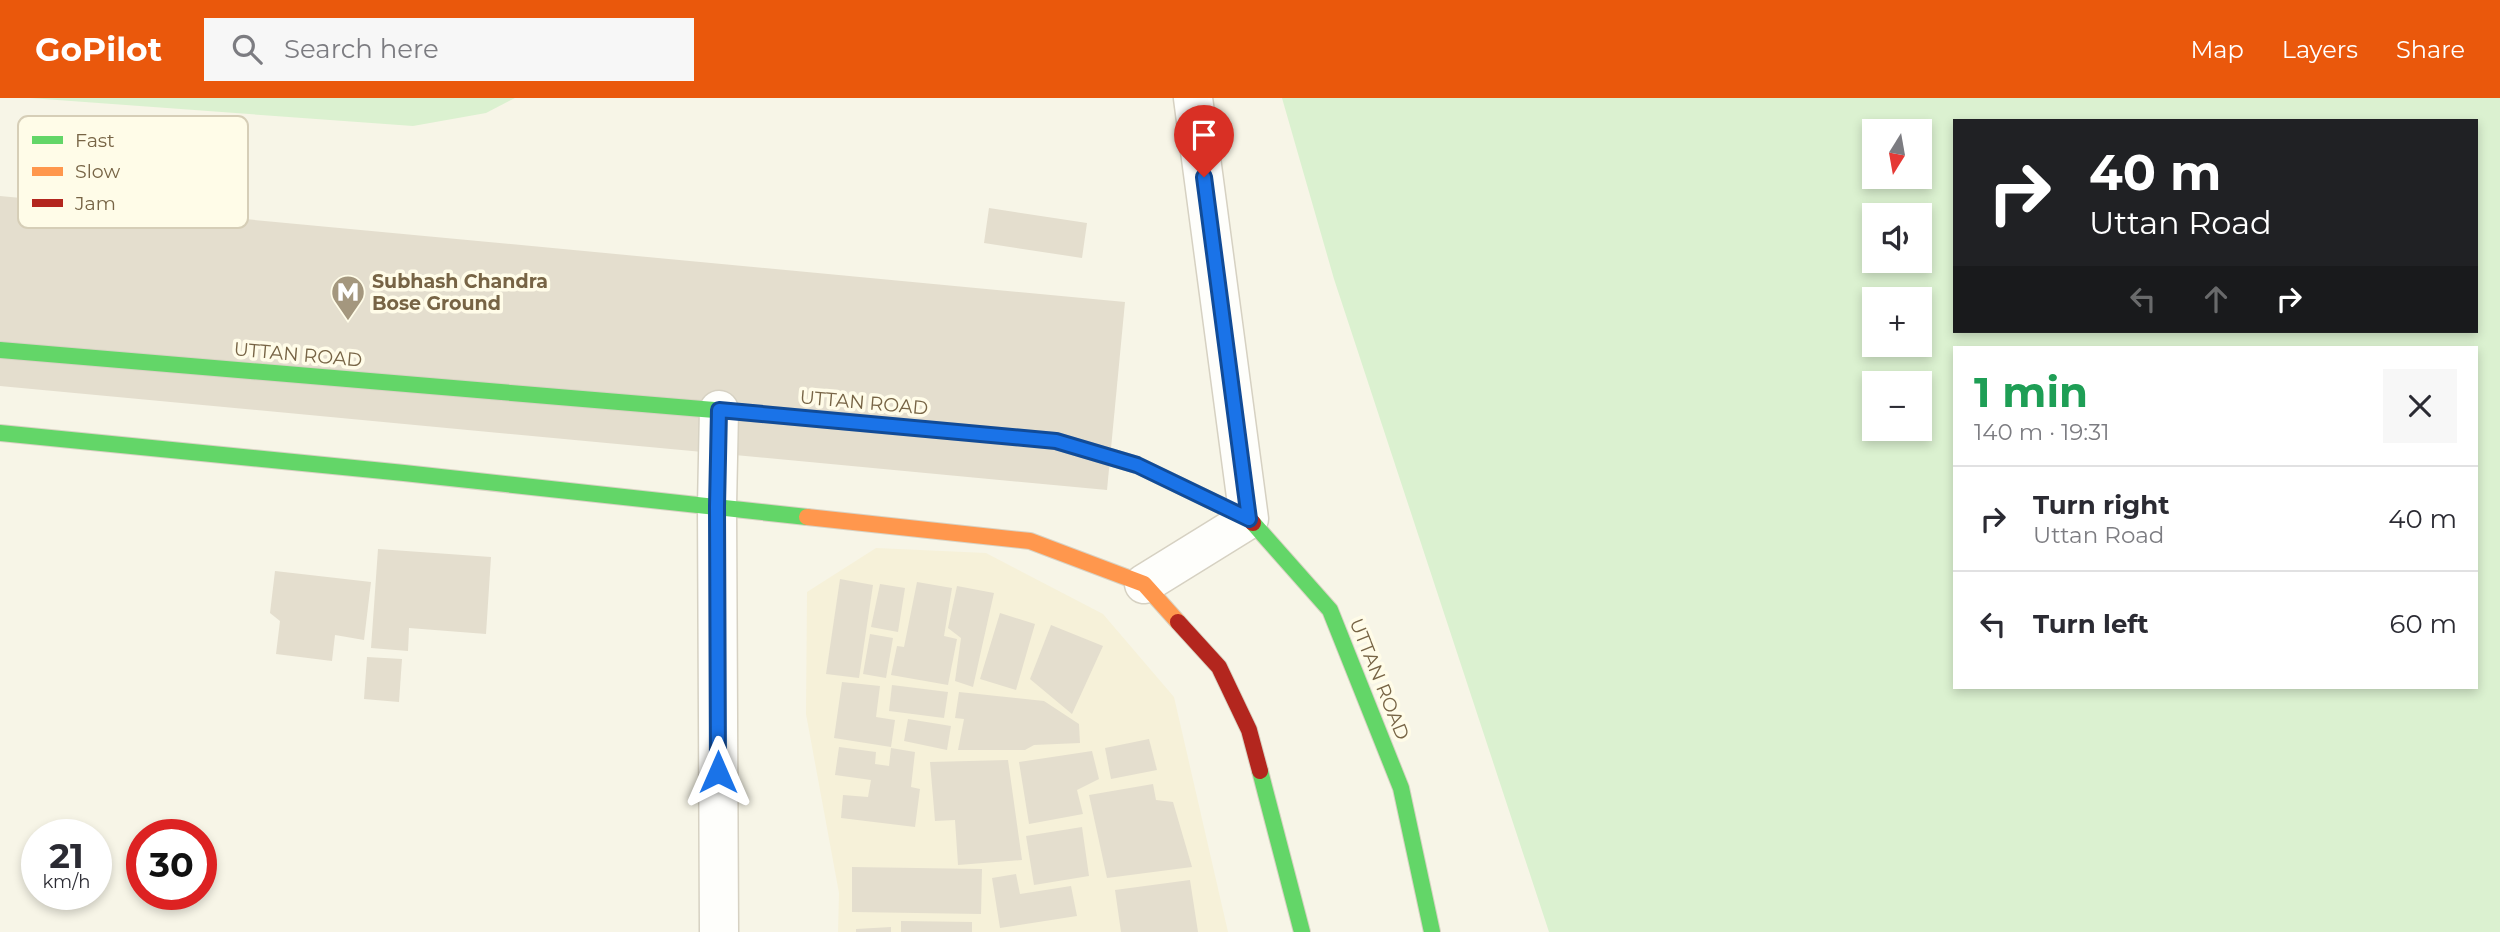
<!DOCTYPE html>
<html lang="en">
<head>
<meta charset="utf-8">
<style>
  :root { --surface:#fff; --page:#f7f7f7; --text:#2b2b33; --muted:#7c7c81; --line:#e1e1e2; --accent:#ea580c }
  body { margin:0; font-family:Montserrat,sans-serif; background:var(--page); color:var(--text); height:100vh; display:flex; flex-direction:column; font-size:26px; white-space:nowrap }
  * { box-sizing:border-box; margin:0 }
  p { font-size:23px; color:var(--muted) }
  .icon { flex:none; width:38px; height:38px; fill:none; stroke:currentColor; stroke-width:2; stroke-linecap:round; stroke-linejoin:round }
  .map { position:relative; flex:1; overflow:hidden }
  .drawer { position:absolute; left:1953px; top:248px; width:525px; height:343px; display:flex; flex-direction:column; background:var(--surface); border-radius:0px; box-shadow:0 4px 10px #0003 }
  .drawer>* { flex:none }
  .banner { position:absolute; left:1953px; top:21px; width:525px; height:214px; border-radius:0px; box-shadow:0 4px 10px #0003; background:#202124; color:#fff; overflow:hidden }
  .needle { width:46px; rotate:191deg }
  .fabs { position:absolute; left:1862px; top:21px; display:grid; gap:14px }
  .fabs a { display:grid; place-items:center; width:70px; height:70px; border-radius:0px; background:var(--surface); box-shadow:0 4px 10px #0003; font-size:35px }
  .speed { position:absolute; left:21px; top:721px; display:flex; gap:14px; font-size:35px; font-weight:700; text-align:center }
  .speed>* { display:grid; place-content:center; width:91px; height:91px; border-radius:50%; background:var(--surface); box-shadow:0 4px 10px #0003; line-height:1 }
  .speed small { font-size:18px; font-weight:400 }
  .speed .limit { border:10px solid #d22; background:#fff; color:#111 }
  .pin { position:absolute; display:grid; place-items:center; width:60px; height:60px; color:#fff; margin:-72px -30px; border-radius:50% 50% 50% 0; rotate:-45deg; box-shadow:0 0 7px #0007 }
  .pin .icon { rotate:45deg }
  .me { position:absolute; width:77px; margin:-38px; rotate:0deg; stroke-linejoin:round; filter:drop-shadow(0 0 5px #0008) }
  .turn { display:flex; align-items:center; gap:24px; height:147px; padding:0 21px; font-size:32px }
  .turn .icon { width:91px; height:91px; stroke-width:2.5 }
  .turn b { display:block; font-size:49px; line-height:60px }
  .lanes { display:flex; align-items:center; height:66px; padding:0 21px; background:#0003; justify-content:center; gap:35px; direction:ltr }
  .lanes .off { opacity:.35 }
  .round { display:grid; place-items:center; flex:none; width:74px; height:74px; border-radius:0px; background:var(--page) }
  .overview { display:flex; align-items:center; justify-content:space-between; height:119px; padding:0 21px }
  h1 { font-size:42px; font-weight:700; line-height:52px; color:#1e9e55 }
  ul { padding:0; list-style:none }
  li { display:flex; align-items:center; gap:21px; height:105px; padding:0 21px; border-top:2px solid var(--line) }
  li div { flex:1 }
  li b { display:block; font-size:26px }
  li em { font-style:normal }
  header { display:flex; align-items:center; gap:42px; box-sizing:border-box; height:98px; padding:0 35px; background:var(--accent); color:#fff }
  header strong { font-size:33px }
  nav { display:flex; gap:38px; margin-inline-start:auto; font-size:24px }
  .search { width:490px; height:63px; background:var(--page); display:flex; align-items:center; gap:18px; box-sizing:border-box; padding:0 24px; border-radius:0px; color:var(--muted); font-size:26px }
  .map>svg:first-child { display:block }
  .residential { fill:#f6f1d9 }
  .green { fill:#dbf1d0; fill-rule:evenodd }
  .building { fill:#e4dece }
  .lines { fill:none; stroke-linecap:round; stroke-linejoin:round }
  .street-casing { stroke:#d6d1c2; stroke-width:41 }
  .fast-casing { stroke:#d8d2c3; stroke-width:18 }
  .slow-casing { stroke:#d8d2c3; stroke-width:18 }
  .jam-casing { stroke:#d8d2c3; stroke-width:18 }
  .street { stroke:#fefefb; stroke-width:38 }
  .fast { stroke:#63d668; stroke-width:16 }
  .slow { stroke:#ff974d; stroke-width:16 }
  .jam { stroke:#b3261e; stroke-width:16 }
  .route-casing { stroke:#114b97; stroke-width:18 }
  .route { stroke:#1a73e8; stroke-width:12 }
  .labels { text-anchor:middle; stroke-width:7; stroke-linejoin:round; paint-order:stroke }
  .poi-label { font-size:19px; font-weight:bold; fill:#776445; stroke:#fffce8; text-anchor:start }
  .street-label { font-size:19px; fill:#776445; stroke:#fffce8 }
  .key { fill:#fffce8; stroke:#d6ceb7; stroke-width:2 }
  .key-label { font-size:19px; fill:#776445 }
</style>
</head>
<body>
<header>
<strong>GoPilot</strong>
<div class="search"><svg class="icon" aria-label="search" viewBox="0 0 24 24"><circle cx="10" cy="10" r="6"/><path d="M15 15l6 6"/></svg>Search here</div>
<nav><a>Map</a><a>Layers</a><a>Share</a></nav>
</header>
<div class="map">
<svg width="2500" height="834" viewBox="0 0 2500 834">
  <rect width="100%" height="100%" fill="#f7f5e7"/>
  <polygon class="residential" points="876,450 986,455 1103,516 1174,599 1228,834 838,834 839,795 806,616 807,494"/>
  <g class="green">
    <polygon points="30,0 515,0 486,15 413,28"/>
    <path d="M1282 0H2500V834H1549L1334 181ZM1955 23H2476V233H1955ZM1874 33H1920V79H1874ZM1874 117H1920V163H1874ZM1874 201H1920V247H1874ZM1955 250H2476V590H1955ZM1874 285H1920V331H1874Z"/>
  </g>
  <g class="building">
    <polygon points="0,98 1125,204 1107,392 0,288"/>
    <polygon points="989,110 1087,125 1082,160 984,145"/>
    <polygon points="378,451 491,459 486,536 409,530 408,553 371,550"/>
    <polygon points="275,473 371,484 364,542 335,537 332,563 276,556 280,523 270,515"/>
    <polygon points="840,481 873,487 859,580 826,576"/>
    <polygon points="917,484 952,490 944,538 957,541 948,587 891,577 897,548 904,549"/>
    <polygon points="880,486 905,490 898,534 871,529"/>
    <polygon points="957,488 994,495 973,589 955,583 961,540 948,530"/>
    <polygon points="1000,515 1035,526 1016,592 980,581"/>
    <polygon points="1051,527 1103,548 1072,616 1030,581"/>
    <polygon points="870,536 893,540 886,580 863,576"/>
    <polygon points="367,559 402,561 399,604 364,601"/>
    <polygon points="842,584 880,588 876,619 895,622 891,649 834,640"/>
    <polygon points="892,587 948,594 944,620 889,613"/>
    <polygon points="959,594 1044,603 1079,626 1080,645 1034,647 1025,652 958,652 964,621 955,620"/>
    <polygon points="908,621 951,628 947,652 904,643"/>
    <polygon points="1149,641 1157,672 1111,681 1105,650"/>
    <polygon points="839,649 876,654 875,666 889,668 891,650 915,654 911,689 920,691 915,729 841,720 843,697 868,699 871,682 835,677"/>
    <polygon points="1092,653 1099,681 1077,692 1083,716 1029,726 1019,664"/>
    <polygon points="1008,662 1022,762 958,767 955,722 935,723 930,664"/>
    <polygon points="1153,686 1156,702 1173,704 1192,769 1107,780 1089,697"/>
    <polygon points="1082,729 1089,778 1034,787 1026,738"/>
    <polygon points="852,769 982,771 981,816 852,814"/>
    <polygon points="1016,776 1020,796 1071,788 1077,818 1000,830 992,780"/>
    <polygon points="1190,782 1198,834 1121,834 1115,792"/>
    <polygon points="901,823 972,824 972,834 901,834"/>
    <polygon points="891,829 891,834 856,834 856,831"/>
  </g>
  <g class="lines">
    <g class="street-casing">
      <g id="street">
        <polyline points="719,312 717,408 719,834"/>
        <polyline points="1144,486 1249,421 1193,0"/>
      </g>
    </g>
    <g class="fast-casing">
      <g id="fast">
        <polyline points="0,252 762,316"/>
        <polyline points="0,335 404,375 807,419"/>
        <polyline points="1253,425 1330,512 1401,690 1432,834"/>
        <polyline points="1260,673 1302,834"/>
      </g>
    </g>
    <g class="slow-casing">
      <g id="slow">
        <polyline points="762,316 1012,339"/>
        <polyline points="807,419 1030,443 1144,486 1178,524"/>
      </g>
    </g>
    <g class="jam-casing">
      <g id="jam">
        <polyline points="1012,339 1056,343 1137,367 1249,421 1253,425"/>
        <polyline points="1178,524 1219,569 1249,632 1260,673"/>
      </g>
    </g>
    <use href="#street" class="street"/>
    <use href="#fast" class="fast"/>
    <use href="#slow" class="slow"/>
    <use href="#jam" class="jam"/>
  </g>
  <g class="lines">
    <g class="route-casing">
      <polyline id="route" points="718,674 717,408 719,312 1056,343 1137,367 1249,421 1204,79"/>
    </g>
    <use href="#route" class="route"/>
  </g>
  <defs>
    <g id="metro-pin" transform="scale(1.75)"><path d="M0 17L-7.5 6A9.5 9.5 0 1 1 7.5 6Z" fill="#a4977e" stroke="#fffce8"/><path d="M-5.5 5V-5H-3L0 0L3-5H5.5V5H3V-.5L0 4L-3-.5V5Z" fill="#fff"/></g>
  </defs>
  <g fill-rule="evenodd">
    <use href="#metro-pin" x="348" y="194"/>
  </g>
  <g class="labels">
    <g class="poi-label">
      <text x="372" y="190">Subhash Chandra<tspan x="372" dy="22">Bose Ground</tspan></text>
    </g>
    <g class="street-label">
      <text transform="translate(298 256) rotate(5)" y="7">UTTAN ROAD</text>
      <text transform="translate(864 304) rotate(5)" y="7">UTTAN ROAD</text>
      <text transform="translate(1380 581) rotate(68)" y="7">UTTAN ROAD</text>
    </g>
  </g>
  <rect x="18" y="18" width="230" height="112" rx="10" class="key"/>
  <rect x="32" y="38" width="31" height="8" fill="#63d668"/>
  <rect x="32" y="69" width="31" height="9" fill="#ff974d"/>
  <rect x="32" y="101" width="31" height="8" fill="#b3261e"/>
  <g class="key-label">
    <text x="75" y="49">Fast</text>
    <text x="75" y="80">Slow</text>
    <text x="75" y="112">Jam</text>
  </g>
</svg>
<div class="fabs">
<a><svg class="needle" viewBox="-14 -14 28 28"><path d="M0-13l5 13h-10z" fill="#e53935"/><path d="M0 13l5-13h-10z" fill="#7c7c81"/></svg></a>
<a><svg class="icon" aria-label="sound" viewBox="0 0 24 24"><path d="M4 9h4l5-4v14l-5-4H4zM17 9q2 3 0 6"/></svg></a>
<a>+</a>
<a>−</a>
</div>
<div class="speed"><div>21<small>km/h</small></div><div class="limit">30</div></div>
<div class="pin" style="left:1204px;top:79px;background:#d93025"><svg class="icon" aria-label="arrive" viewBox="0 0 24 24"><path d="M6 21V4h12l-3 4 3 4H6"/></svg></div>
<svg class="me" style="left:718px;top:674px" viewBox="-20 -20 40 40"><path d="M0-17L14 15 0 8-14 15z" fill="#1a73e8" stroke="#fff" stroke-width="4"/></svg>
<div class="banner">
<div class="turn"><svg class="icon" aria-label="right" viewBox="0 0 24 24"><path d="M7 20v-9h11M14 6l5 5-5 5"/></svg><div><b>40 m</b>Uttan Road</div></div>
<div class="lanes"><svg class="icon off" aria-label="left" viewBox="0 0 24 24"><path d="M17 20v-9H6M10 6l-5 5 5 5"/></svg><svg class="icon off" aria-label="ahead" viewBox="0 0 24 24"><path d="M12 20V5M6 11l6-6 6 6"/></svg><svg class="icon" aria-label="right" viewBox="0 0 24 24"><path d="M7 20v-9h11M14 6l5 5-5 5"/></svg></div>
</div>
<section class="drawer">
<div class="overview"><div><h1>1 min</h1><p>140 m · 19:31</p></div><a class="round"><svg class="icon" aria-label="close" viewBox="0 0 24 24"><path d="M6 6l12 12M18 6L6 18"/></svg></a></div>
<ul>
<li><svg class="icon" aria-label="right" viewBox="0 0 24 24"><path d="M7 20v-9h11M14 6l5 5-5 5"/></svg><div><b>Turn right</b><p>Uttan Road</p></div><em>40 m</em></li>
<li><svg class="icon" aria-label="left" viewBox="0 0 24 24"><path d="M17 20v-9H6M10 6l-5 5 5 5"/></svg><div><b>Turn left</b></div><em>60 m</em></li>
</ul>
</section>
</div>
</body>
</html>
